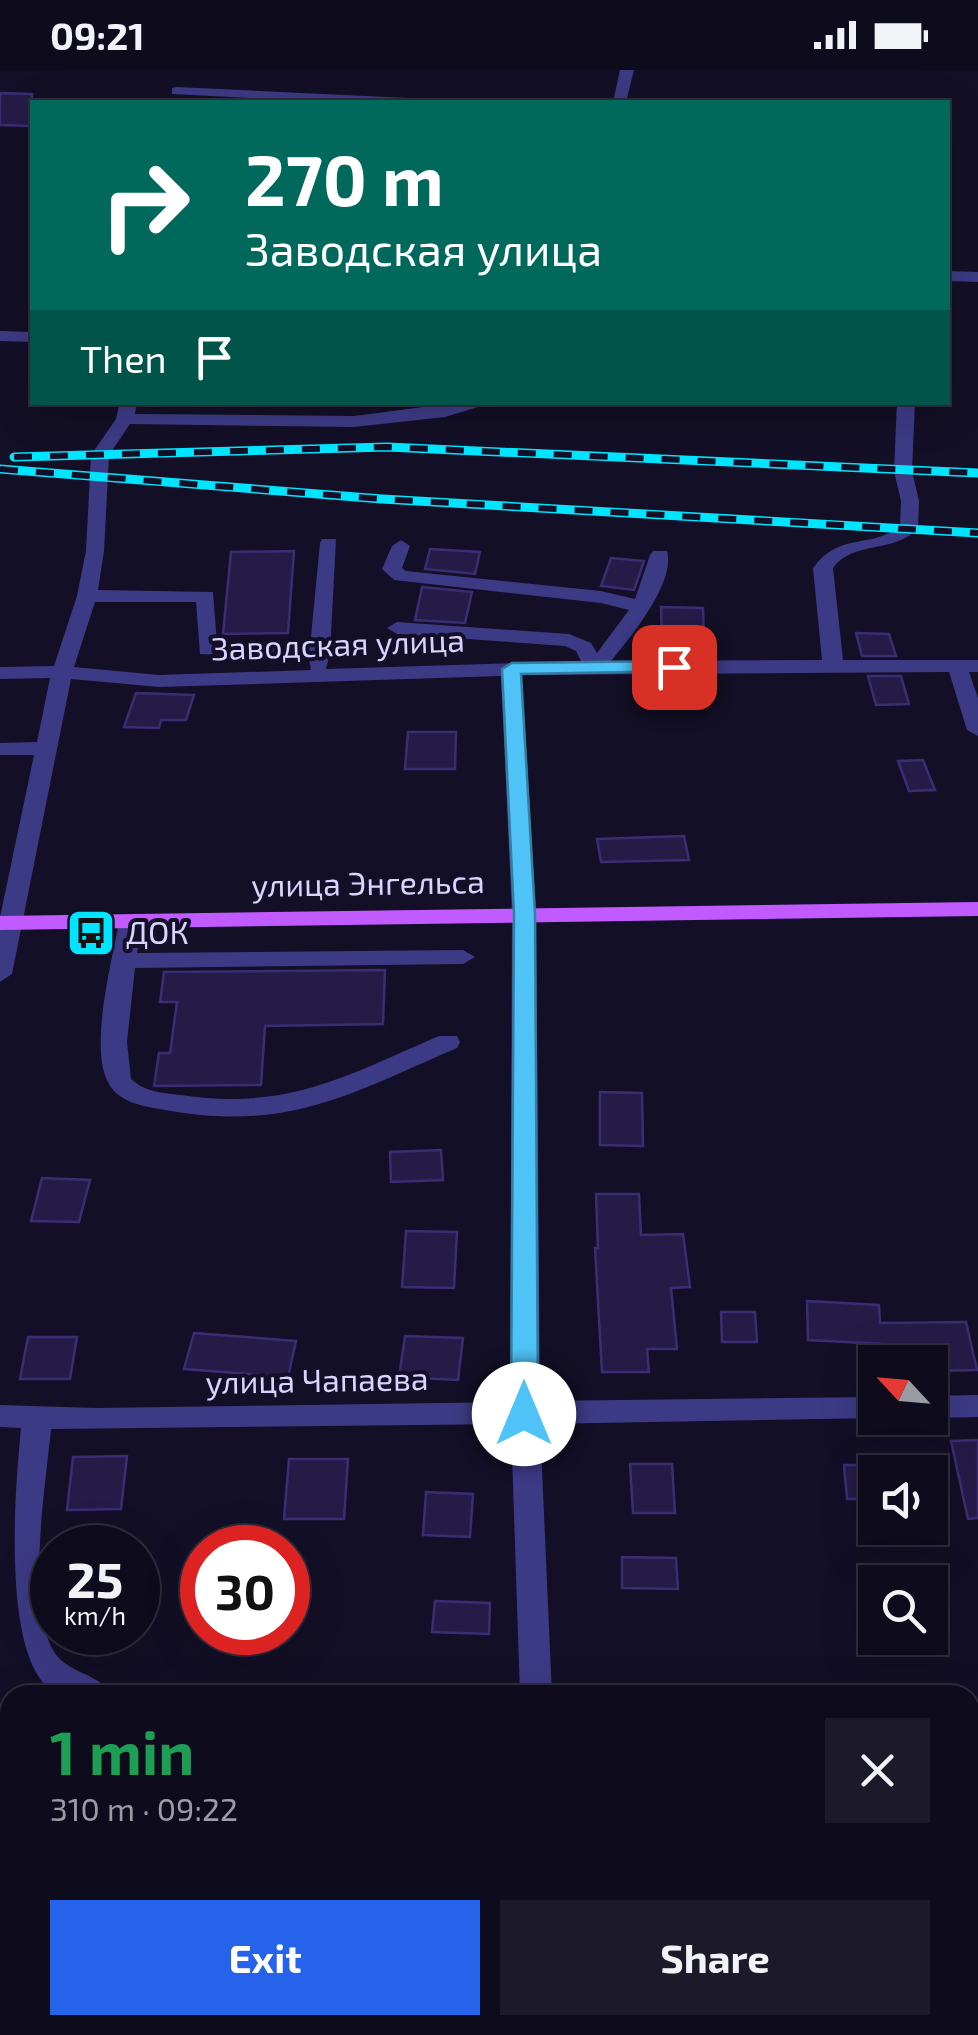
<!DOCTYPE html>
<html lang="en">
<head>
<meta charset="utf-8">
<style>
  :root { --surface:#0e0b1c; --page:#1c1929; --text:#f1f3f6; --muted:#9b9ba3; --line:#2e2b3b; --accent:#2563eb }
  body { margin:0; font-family:"Exo 2",sans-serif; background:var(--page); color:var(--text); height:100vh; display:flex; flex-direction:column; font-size:38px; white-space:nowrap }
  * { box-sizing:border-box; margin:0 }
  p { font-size:32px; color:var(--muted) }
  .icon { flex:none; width:55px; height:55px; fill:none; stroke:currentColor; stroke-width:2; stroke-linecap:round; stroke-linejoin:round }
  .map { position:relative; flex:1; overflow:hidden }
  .drawer { position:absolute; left:0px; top:1615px; width:980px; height:350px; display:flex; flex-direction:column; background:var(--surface); border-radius:30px 30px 0 0; box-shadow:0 10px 40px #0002,0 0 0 2px var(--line) }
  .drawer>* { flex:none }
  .top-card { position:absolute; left:30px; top:30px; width:920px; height:305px; border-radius:0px; box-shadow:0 10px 40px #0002,0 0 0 2px var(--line); background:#00695c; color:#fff; overflow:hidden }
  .needle { width:65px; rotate:296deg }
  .tools { position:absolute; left:858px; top:1275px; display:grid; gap:20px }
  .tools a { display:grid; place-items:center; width:90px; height:90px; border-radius:0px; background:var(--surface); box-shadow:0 10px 40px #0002,0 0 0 2px var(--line); font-size:50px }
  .speed { position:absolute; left:30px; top:1455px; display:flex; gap:20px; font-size:50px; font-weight:700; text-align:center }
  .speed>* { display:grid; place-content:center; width:130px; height:130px; border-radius:50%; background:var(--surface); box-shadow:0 10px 40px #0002,0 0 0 2px var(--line); line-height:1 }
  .speed small { font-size:25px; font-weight:400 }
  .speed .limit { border:15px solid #d22; background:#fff; color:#111 }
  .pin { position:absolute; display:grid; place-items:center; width:85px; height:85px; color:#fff; margin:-42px; border-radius:20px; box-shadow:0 5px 15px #0006 }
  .me { position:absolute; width:110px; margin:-55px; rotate:0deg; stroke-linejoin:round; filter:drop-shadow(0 0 8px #0008) }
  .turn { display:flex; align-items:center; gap:35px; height:210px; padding:0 50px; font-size:45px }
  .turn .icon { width:130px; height:130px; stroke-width:2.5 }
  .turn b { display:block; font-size:70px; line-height:85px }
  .then { display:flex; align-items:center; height:95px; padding:0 50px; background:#0003; gap:20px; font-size:38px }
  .round { display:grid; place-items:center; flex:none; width:105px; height:105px; border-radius:0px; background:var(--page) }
  .head { display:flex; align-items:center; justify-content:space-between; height:170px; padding:0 50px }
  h1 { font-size:60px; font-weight:700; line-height:75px; color:#1e9e55 }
  .action { display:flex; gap:20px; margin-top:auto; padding:20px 50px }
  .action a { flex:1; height:115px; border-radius:0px; background:var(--accent); color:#fff; font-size:40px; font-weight:700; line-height:115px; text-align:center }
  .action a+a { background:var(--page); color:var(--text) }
  .status { display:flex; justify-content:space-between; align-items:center; height:70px; padding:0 50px; background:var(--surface); direction:ltr }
  .status svg { height:28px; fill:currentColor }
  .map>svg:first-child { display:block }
  .building { fill:#241b47; stroke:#3b2d73; stroke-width:2.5 }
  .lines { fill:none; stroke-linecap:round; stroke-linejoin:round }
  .minor { fill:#3d3a85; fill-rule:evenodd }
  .major { fill:#c25bff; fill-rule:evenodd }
  .rail-casing { stroke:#00e5ff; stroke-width:9 }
  .rail { stroke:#130f26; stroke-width:6; stroke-dasharray:18; stroke-linecap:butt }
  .route { fill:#4fc3f7; stroke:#337fa1; stroke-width:2.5 }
  .labels { text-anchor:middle; stroke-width:8; stroke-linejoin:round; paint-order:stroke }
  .street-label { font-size:32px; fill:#d9d4ff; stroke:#130f26 }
  .poi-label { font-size:32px; fill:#d9d4ff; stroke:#130f26; text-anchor:start }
</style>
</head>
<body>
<div class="status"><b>09:21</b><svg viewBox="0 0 49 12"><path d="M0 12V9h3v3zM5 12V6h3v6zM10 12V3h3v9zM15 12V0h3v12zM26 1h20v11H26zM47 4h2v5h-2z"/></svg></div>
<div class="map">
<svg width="978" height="1965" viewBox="0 0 978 1965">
  <rect width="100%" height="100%" fill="#130f26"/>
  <g class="building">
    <polygon points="0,23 32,24 32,56 0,55"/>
    <polygon points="430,479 480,482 475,504 425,499"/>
    <polygon points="294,481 288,563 223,564 231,482"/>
    <polygon points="611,488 644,491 634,520 601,516"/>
    <polygon points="422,517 472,522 465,553 415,550"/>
    <polygon points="661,537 703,538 704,568 662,567"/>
    <polygon points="856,563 889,564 896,586 862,586"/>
    <polygon points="868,606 901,606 909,634 876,635"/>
    <polygon points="136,623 194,625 186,650 161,650 159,658 124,657"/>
    <polygon points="408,662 456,662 455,699 405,699"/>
    <polygon points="923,690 935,720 909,721 898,691"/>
    <polygon points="684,766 689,790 601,792 597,769"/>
    <polygon points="385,900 383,954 265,956 261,1015 154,1016 159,983 170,983 177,932 160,932 164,902"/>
    <polygon points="600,1022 642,1023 643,1076 600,1075"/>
    <polygon points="441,1080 443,1110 391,1112 390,1082"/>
    <polygon points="42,1108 90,1110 79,1152 31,1151"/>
    <polygon points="596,1124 639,1124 641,1165 683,1164 690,1217 671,1218 677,1279 647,1279 649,1302 602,1302 595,1178 598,1178"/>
    <polygon points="406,1161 457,1162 454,1218 402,1217"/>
    <polygon points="807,1231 879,1235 880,1253 966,1252 977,1300 930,1301 923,1276 808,1270"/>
    <polygon points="721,1242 755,1242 757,1272 722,1272"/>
    <polygon points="194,1263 296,1271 288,1307 184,1299"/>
    <polygon points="405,1266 463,1268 458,1310 399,1307"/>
    <polygon points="28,1267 77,1267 70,1309 20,1309"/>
    <polygon points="978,1370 978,1448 968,1449 951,1371"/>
    <polygon points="127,1386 121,1439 67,1440 73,1387"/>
    <polygon points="289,1389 348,1389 344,1449 284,1449"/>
    <polygon points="630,1394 672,1394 675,1443 633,1443"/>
    <polygon points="844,1395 875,1395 875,1429 847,1429"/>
    <polygon points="426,1422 473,1424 470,1467 423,1465"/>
    <polygon points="622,1487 676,1488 678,1519 622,1518"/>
    <polygon points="435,1531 490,1533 489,1564 432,1562"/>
  </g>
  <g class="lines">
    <g class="minor">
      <polygon points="620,0 634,0 626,32 613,32"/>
      <polygon points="177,17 408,28 415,32 333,32 172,24 172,18"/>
      <polygon points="948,201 978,202 978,212 948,211"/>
      <polygon points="0,261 32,262 32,272 0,271"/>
      <path d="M120 332H137L135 344 354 346 462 332H494L445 347 354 357 130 354 109 385 104 481 98 520 213 522 217 574 310 577 320 473 322 469H336L330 583 326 599 581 591 576 581 565 576 397 564 387 558 397 552 569 564 591 573 597 583 629 540 601 533 394 510 382 499 392 476 401 470 410 476 402 498 406 501 601 521 635 529 650 485 653 481H667C676 512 631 567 611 591L822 590 813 498C840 461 870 480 900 456L901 431 894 401 897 332H915L912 401 919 431 918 458C895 484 853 470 833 498L843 590H978V602H969L978 628V666L967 660 949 602 522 605 536 844 540 1331 875 1327V1348H880L540 1354 552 1625H520L511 1354 51 1359C46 1414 26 1532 53 1580 66 1604 101 1603 111 1625 95 1625 73 1629 58 1624 0 1598 15 1418 21 1358L0 1357V1335L96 1338 510 1332 512 844 501 606 159 617 71 609 12 904 0 912V847L34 685H0V673L37 672 50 608 0 609V597L54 596 77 526 86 481 91 385 116 349ZM95 532H196L200 584 309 589 311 600 159 605 74 597Z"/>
      <path d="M131 845 143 852 137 883 463 880 475 887 463 894 135 898 127 972 131 1009C145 1022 163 1023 181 1025 287 1041 346 1006 439 966H457L460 972 457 978C348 1025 288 1062 165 1040 143 1036 117 1033 107 1010 90 974 112 891 119 852Z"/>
      <polygon points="978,1325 978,1347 930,1348 928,1348 930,1326"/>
      <rect x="532" y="1955" width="36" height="10"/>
    </g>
    <polygon class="major" points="978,832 978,846 0,860 0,846"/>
    <g class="rail-casing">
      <g id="rail">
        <polyline points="14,387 387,377 978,403"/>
        <polyline points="0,399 382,429 978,463"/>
      </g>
    </g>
    <use href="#rail" class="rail"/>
  </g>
  <polygon class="route" points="674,591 680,593 680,601 521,604 535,844 538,1344 534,1351 524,1354 515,1351 511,1344 514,844 502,599 512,593"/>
  <defs>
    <g id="bus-square" transform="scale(2.5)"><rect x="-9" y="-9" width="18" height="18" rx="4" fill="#00e5ff" stroke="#130f26"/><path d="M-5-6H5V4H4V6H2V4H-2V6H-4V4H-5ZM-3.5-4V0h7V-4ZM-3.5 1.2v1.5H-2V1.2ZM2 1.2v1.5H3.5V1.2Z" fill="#111"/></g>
  </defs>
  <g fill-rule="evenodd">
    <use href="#bus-square" x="91" y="863"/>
  </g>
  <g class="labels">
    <g class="street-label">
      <text transform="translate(338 575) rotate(-2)" y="11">Заводская улица</text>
      <text transform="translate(368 814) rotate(-1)" y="11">улица Энгельса</text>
      <text transform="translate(317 1311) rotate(-1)" y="11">улица Чапаева</text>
    </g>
    <g class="poi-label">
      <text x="126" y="874">ДОК</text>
    </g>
  </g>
</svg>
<div class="tools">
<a><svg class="needle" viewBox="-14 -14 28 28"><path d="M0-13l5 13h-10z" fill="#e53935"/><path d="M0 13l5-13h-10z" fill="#9b9ba3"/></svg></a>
<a><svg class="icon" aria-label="sound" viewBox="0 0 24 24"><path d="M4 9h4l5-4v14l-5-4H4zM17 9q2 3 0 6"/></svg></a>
<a><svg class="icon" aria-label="search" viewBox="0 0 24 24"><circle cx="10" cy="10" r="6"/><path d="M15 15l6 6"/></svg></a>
</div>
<div class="speed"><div>25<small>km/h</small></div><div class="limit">30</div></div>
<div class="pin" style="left:674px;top:597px;background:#d93025"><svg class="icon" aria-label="arrive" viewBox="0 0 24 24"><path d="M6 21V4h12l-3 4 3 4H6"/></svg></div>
<svg class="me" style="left:524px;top:1344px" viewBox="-20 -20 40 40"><circle r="19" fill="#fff"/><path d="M0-13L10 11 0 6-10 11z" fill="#4fc3f7"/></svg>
<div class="top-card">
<div class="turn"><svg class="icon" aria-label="right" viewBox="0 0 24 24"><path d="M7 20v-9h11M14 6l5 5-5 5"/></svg><div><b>270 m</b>Заводская улица</div></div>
<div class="then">Then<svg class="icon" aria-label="arrive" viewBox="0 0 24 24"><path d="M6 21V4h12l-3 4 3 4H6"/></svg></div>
</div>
<section class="drawer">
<div class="head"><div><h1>1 min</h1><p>310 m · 09:22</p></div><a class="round"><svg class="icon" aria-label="close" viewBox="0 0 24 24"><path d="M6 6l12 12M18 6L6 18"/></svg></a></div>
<div class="action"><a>Exit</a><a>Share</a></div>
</section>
</div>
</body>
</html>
